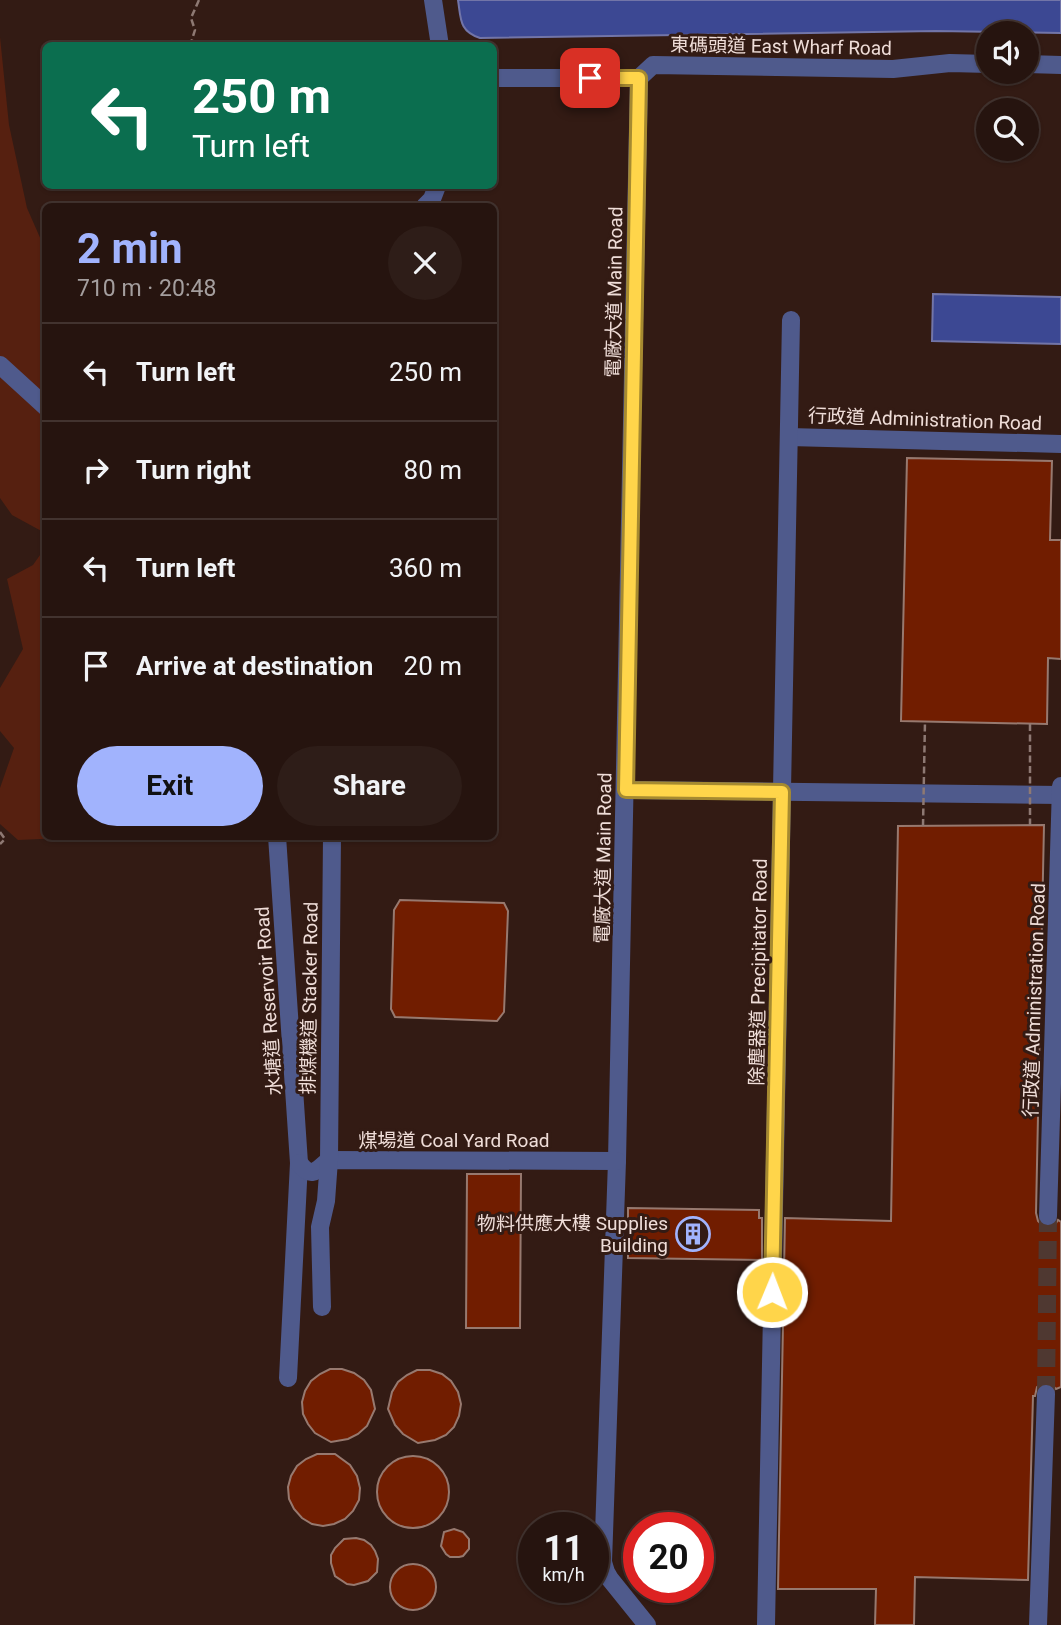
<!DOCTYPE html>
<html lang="en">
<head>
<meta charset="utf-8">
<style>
  :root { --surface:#26140f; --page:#2e1d18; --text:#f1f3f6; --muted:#a49e9e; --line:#42332f; --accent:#a1b3fd }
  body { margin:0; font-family:Roboto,"Noto Sans TC",sans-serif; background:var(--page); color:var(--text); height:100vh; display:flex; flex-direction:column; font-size:26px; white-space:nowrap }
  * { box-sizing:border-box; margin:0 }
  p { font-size:23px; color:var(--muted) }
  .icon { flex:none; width:38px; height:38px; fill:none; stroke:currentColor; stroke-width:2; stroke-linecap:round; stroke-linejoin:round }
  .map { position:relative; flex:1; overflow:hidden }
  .drawer { position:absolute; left:42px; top:203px; width:455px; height:637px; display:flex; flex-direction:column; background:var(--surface); border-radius:10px; box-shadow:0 2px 5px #0004,0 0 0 2px var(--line) }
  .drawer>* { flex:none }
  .guide { position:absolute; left:42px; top:42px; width:455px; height:147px; border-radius:10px; box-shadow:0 2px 5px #0004,0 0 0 2px var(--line); background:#0b6e4f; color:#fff; overflow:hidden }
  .controls { position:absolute; left:976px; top:21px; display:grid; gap:14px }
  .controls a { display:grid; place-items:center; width:63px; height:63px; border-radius:50%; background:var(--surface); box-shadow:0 2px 5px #0004,0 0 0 2px var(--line); font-size:35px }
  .speed { position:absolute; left:518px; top:1512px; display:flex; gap:14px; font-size:35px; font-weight:700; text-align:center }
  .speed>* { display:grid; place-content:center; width:91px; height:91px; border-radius:50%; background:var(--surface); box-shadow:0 2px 5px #0004,0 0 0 2px var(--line); line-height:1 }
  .speed small { font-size:18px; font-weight:400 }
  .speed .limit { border:10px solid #d22; background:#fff; color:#111 }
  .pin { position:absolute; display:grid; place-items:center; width:60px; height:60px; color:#fff; margin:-30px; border-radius:14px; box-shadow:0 4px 10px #0006 }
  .me { position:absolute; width:77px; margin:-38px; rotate:1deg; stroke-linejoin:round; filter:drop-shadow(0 0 5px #0008) }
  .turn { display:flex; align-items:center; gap:24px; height:147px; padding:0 35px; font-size:32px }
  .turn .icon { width:91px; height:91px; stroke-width:2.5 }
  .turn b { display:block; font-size:49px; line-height:60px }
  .round { display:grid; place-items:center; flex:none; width:74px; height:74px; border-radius:37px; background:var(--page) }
  .summary { display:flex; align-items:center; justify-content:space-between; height:119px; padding:0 35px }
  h1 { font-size:42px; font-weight:700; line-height:52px; color:var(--accent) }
  .action { display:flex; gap:14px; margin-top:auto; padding:14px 35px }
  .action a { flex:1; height:80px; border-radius:42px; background:var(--accent); color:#111; font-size:28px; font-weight:700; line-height:80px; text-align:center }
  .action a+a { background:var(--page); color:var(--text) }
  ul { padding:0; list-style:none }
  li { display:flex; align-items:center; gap:21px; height:98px; padding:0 35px; border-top:2px solid var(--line) }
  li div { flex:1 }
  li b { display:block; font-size:26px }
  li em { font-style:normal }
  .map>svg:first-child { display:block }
  .green { fill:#562010 }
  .water { fill:#3c4893; stroke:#7275a8; stroke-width:2 }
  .building { fill:#711d00; stroke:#97796f; stroke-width:2 }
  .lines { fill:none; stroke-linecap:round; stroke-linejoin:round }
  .minor-tunnel { stroke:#4f3831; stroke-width:18; stroke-dasharray:18 9; stroke-linecap:butt }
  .path { stroke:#8e7973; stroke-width:2.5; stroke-dasharray:7 3.5; stroke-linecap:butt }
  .minor { stroke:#4f5a8c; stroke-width:18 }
  .path-bridge { stroke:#8e7973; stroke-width:2.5; stroke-dasharray:7 3.5; stroke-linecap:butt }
  .route-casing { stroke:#a68a30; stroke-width:18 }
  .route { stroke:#ffd54a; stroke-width:12 }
  .labels { text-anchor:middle; stroke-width:6; stroke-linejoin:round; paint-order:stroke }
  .street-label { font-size:19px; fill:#efddd8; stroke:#331b14 }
  .poi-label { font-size:19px; fill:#efddd8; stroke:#331b14; text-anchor:end }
</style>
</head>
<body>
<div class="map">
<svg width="1061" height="1625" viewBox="0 0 1061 1625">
  <rect width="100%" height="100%" fill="#331b14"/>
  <g class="green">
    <polygon points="0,37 9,125 27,208 45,249 45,533 12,515 0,498"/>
    <polygon points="45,548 46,836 84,837 18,840 0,824 0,788 14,748 0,731 0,688 23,649 7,579 33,565"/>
  </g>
  <g class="water">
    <path d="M458 0H1061V33L936 31 480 38C459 31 461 19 458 0Z"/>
    <polygon points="933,294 1061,297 1061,344 932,341"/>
  </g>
  <g class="building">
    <polygon points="907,458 1052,461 1050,540 1061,540 1061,659 1048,658 1047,724 901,721"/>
    <polygon points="1044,825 1036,1213 1038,1221 1043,1226 1048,1227 1054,1226 1058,1220 1061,1222 1061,1387 1056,1389 1051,1384 1041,1384 1037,1387 1035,1396 1033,1396 1028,1580 915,1577 914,1625 875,1625 876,1589 778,1589 785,1218 891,1221 898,826"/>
    <polygon points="400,900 504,903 508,911 504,1012 497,1021 395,1017 391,1009 394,910"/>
    <polygon points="467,1174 521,1174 520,1328 466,1328"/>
    <polygon points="628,1208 759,1210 759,1218 762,1218 762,1260 628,1258"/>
    <polygon points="330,1369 342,1369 354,1373 364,1380 371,1390 375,1409 367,1426 358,1434 348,1439 331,1442 315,1433 308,1424 303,1414 302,1402 305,1391 311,1381 320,1374"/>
    <polygon points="417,1370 430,1370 442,1374 451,1381 458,1392 461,1404 459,1416 454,1427 446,1435 435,1440 418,1443 403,1434 395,1425 388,1409 392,1392 398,1382 407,1375"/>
    <polygon points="317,1454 335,1454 350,1465 357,1476 360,1488 359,1500 353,1511 345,1519 334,1524 323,1526 312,1524 302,1518 294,1509 289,1499 288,1487 291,1476 297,1466 306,1459"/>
    <circle cx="413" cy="1492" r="36"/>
    <polygon points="454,1529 463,1532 469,1539 469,1549 463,1556 459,1557 450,1557 446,1554 441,1546 444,1532"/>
    <polygon points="356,1538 364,1540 371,1545 375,1551 378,1559 377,1572 368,1581 354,1585 347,1584 335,1576 331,1563 331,1555 335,1548 344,1539"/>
    <circle cx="413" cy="1587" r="23"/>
  </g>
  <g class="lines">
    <polyline class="minor-tunnel" points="1046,1394 1048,1216"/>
    <g class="path">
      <polyline points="190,46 195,30 191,18 199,0"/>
      <polyline points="0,832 5,839 0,844"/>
    </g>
    <g class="minor">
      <polyline points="433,0 440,46"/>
      <polyline points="1027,64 1061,65"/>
      <polyline points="494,78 639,78 653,65 893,69 950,63 989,64"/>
      <polyline points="639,78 617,1161 603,1562 606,1572 610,1579 647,1625"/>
      <polyline points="425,206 432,199 437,186"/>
      <polyline points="0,365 46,407"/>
      <polyline points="789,437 1061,444"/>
      <polyline points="626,790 1061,795"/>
      <polyline points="277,836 299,1163 288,1378"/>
      <path d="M299 1163C311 1179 316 1171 329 1160L617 1161"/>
      <polyline points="1048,1216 1061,786"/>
      <polyline points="322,1307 320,1227 326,1201 329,1160 332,836"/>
      <polyline points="766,1625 791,320"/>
      <polyline points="1038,1625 1046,1394"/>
    </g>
    <g class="path-bridge">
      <polyline points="1030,724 1030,825"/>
      <polyline points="923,826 925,721"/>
    </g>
  </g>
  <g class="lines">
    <g class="route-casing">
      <polyline id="route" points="590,78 639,78 626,790 782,792 772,1292"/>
    </g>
    <use href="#route" class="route"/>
  </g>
  <defs>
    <g id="building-ring" transform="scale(1.75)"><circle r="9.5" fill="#331b14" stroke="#a1b3fd" stroke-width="1.5"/><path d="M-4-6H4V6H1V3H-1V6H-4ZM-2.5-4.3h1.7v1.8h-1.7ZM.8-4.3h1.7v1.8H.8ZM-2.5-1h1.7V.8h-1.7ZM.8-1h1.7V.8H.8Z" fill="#a1b3fd"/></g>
  </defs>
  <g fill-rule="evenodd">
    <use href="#building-ring" x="693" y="1234"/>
  </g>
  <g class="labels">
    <g class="street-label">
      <text transform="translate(781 46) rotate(1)" y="7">東碼頭道 East Wharf Road</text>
      <text transform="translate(614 292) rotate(-89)" y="7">電廠大道 Main Road</text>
      <text transform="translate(925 419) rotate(2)" y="7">行政道 Administration Road</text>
      <text transform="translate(603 858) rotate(-89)" y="7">電廠大道 Main Road</text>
      <text transform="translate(758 972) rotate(-89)" y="7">除塵器道 Precipitator Road</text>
      <text transform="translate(309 998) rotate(-89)" y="7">排煤機道 Stacker Road</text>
      <text transform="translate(1034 1000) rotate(-88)" y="7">行政道 Administration Road</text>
      <text transform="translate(268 1001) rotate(-94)" y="7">水塘道 Reservoir Road</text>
      <text x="454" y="1147">煤場道 Coal Yard Road</text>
    </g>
    <g class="poi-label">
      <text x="668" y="1230">物料供應大樓 Supplies<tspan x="668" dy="22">Building</tspan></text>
    </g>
  </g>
</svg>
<div class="controls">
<a><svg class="icon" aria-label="sound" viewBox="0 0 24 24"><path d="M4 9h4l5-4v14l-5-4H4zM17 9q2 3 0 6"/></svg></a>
<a><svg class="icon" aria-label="search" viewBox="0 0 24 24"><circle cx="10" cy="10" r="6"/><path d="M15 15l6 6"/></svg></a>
</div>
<div class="speed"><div>11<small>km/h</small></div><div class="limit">20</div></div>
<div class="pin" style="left:590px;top:78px;background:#d93025"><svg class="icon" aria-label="arrive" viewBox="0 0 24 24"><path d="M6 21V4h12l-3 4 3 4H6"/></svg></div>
<svg class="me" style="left:772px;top:1292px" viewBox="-20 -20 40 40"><circle r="17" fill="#ffd54a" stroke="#fff" stroke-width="3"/><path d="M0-11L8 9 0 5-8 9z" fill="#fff"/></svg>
<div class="guide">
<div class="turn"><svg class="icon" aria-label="left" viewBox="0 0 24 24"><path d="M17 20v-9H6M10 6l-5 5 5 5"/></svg><div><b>250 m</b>Turn left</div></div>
</div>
<section class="drawer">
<div class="summary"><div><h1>2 min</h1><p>710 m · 20:48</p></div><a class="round"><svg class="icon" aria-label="close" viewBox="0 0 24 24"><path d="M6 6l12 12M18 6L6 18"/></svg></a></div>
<ul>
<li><svg class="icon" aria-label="left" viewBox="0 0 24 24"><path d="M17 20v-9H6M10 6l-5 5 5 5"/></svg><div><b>Turn left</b></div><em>250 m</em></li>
<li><svg class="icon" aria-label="right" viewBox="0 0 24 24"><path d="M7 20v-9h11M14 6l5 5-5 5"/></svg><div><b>Turn right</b></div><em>80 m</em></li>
<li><svg class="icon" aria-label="left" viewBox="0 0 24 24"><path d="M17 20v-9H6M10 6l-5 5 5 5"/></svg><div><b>Turn left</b></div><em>360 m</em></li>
<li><svg class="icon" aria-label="arrive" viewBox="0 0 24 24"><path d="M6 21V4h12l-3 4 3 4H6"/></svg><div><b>Arrive at destination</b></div><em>20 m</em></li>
</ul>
<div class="action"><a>Exit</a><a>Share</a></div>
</section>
</div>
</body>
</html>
